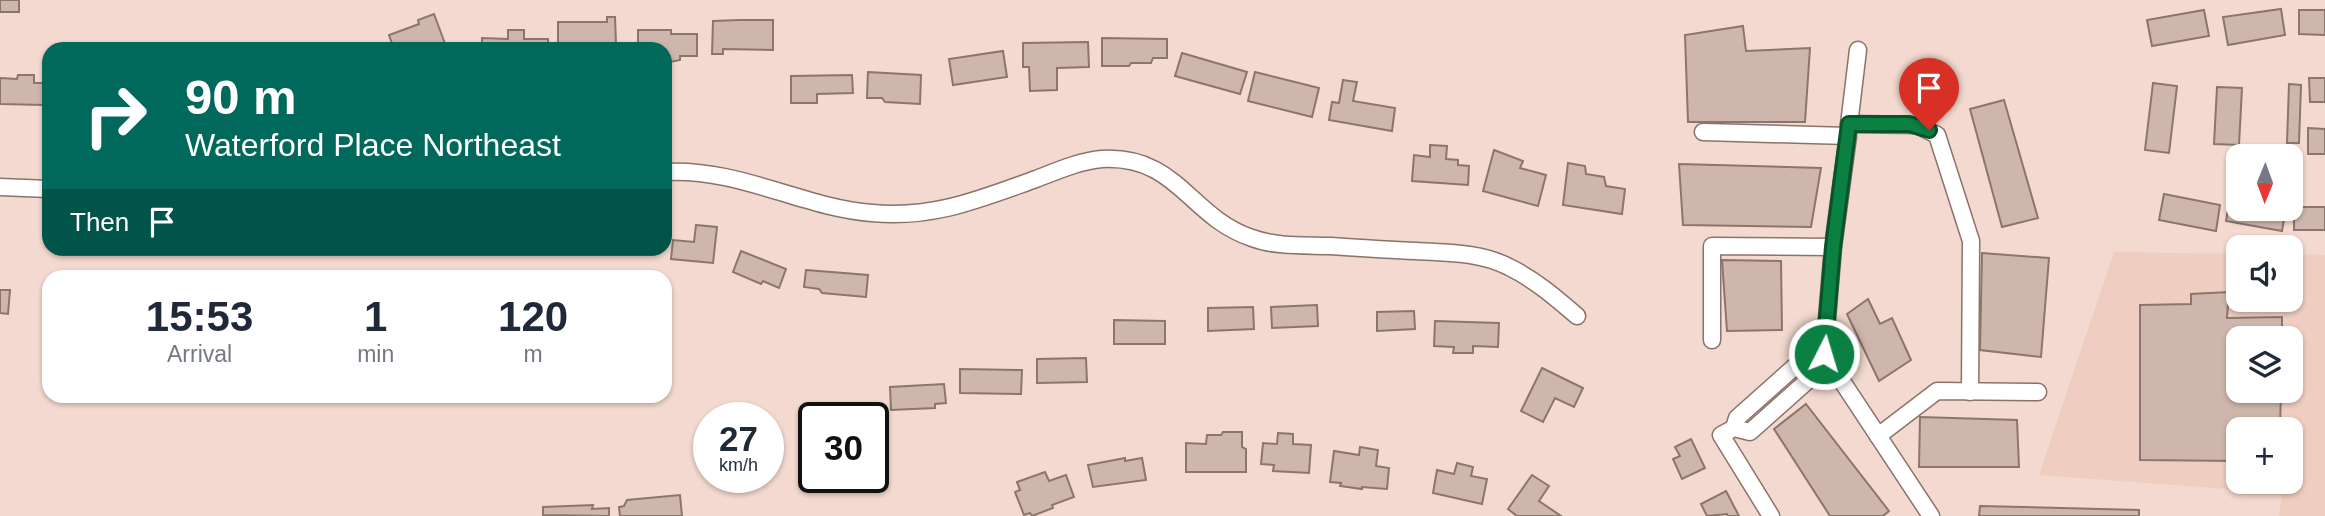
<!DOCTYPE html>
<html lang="en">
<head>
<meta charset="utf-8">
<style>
  :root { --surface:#fff; --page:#f2f2f3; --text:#1f2937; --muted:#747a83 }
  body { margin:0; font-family:Arial,sans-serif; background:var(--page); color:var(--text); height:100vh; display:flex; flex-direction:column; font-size:26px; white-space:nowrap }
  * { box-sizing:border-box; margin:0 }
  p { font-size:23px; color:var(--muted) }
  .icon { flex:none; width:38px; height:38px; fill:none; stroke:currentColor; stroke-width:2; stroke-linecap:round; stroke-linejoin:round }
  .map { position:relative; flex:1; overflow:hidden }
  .sheet { position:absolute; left:42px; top:270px; width:630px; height:133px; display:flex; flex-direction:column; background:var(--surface); border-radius:21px; box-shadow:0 2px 5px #0004 }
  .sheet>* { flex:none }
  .banner { position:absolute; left:42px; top:42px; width:630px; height:214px; border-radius:21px; box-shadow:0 2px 5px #0004; background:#00695c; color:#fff; overflow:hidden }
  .needle { width:46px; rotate:181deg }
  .controls { position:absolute; left:2226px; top:144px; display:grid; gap:14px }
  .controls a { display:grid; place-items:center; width:77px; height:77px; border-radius:14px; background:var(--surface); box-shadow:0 2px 5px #0004; font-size:35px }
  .speed { position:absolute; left:693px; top:402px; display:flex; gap:14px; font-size:35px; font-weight:700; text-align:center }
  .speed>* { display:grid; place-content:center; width:91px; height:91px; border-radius:50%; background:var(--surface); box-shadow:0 2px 5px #0004; line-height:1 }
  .speed small { font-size:18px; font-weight:400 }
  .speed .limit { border:4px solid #111; border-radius:10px; background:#fff; color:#111 }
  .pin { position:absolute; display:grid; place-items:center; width:60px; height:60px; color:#fff; margin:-72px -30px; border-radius:50% 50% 50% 0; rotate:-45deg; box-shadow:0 0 7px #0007 }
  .pin .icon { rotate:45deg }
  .me { position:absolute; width:77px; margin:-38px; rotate:5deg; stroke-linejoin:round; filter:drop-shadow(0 0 5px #0008) }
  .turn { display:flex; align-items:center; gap:24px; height:147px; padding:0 28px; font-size:32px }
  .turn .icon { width:91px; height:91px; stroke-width:2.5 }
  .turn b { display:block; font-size:49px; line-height:60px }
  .then { display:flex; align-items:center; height:66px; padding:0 28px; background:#0003; gap:14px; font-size:26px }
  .eta { display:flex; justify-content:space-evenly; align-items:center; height:119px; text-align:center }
  .eta b { font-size:42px; font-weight:700; line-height:49px }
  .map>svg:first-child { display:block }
  .built { fill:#efcdc0; fill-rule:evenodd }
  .building { fill:#cfb6ac; stroke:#8c756c; stroke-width:2 }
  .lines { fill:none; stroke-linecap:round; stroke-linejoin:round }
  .minor-casing { stroke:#8a736a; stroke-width:19 }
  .minor { stroke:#fff; stroke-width:16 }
  .route-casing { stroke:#07532c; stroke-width:18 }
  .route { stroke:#0b8043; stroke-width:12 }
</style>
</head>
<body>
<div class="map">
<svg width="2325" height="516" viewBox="0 0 2325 516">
  <rect width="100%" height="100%" fill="#f3d9cf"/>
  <path class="built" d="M2114 252 2238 254V299H2291V254L2325 255V516H2279L2282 493 2039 475ZM2238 338H2291V390H2238ZM2238 429H2291V481H2238Z"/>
  <g class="building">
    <rect x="0" y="0" width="19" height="12"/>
    <polygon points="2281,9 2285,35 2228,45 2223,17"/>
    <polygon points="2204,10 2209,36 2152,46 2147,20"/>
    <polygon points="2299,10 2325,10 2325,35 2299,34"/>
    <polygon points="434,14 447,49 394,49 389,35 419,24 418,20"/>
    <polygon points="607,17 615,17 616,44 583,45 583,49 558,49 558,22 607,22"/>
    <polygon points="740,20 773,20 773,50 723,49 723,54 712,54 713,21"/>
    <polygon points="1743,26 1746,51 1810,48 1805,122 1688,122 1685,35"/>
    <polygon points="508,30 524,30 524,39 548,39 548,49 482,49 482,38 508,39"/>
    <polygon points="638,30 671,30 671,34 697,34 697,56 680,56 680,60 665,63 665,49 638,49"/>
    <polygon points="1102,38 1167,39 1167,58 1153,58 1151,63 1131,63 1129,66 1102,66"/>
    <polygon points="1088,42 1089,67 1057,68 1057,90 1030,91 1029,67 1023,67 1023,43"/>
    <polygon points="1003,51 1007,77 953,85 949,59"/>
    <polygon points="1182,53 1247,72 1240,94 1175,76"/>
    <polygon points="868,72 921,75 920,104 885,102 882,98 867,98"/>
    <polygon points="1255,72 1319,88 1312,117 1248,101"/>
    <polygon points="18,75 34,75 34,83 44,83 44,105 0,104 0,78 17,79"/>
    <polygon points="852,75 853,93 817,94 817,103 791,103 791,76"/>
    <polygon points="2309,78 2325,78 2325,102 2310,102"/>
    <polygon points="1343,80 1357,82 1353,101 1395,108 1392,131 1329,120 1332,102 1339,103"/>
    <polygon points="2153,83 2177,86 2169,153 2145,150"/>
    <polygon points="2289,84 2301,85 2299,143 2287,143"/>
    <polygon points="2217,87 2242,88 2239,145 2214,144"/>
    <polygon points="2004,100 2038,218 2002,227 1970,109"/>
    <polygon points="2308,128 2325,129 2325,154 2308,154"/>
    <polygon points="1430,145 1447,146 1446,159 1458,160 1458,165 1469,166 1468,185 1412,181 1414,155 1430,157"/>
    <polygon points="1494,150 1523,161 1520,168 1546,175 1538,206 1483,191"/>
    <polygon points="1568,163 1585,166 1586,174 1604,177 1606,186 1625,189 1622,214 1563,205"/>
    <polygon points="1679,164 1821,168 1811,227 1683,225"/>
    <polygon points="2164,194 2220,205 2216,231 2159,220"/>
    <polygon points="2230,197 2238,199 2238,208 2286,208 2282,231 2226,221"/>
    <rect x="2294" y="207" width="31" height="23"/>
    <polygon points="696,225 717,227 713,263 671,259 673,240 694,242"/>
    <polygon points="741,251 786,269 779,288 763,281 761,284 733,272"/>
    <polygon points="1982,253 2049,258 2041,357 1980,350"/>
    <polygon points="1722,260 1781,261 1782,330 1727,331"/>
    <polygon points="806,270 868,275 866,297 822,293 819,289 804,287"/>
    <polygon points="191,272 235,274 235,276 191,276"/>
    <polygon points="350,273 406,274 406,276 350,276"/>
    <polygon points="0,290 10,290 8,314 0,313"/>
    <polygon points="2229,292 2227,318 2282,317 2282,338 2238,338 2238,390 2281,390 2280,429 2238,429 2238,461 2140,460 2140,305 2191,304 2191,294"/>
    <polygon points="1868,299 1880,324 1892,318 1911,360 1879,381 1847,314"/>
    <polygon points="1317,305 1318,326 1272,328 1271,307"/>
    <polygon points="1253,307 1254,329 1208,331 1208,308"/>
    <polygon points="1414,311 1415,329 1377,331 1377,312"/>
    <polygon points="1114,320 1165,321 1165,344 1114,344"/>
    <polygon points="1435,321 1499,323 1498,347 1473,346 1473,353 1453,353 1454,347 1434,346"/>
    <polygon points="1086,358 1087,382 1037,383 1037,359"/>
    <polygon points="1542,368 1583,388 1574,407 1555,398 1543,422 1521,411"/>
    <polygon points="960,369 1022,370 1021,394 960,393"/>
    <polygon points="944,384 946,403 935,404 935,408 891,410 890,387"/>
    <polygon points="1806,404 1889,511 1883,516 1830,516 1774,429"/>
    <polygon points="1920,417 2017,420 2019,467 1919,467"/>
    <polygon points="1223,432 1242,432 1242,447 1246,449 1246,472 1186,472 1186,443 1206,444 1207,435 1221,435"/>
    <polygon points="1278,433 1293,434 1293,444 1311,445 1309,473 1273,471 1274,465 1261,464 1263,443 1277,444"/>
    <polygon points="1691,439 1705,468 1682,479 1673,459 1680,456 1675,447"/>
    <polygon points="1360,447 1378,450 1376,466 1389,468 1387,489 1362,487 1362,489 1340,486 1341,483 1330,482 1334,451 1359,455"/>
    <polygon points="1125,458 1125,461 1142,458 1146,480 1093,487 1088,465"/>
    <polygon points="1457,463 1473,467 1471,476 1487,479 1482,504 1433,493 1437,470 1454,474"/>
    <polygon points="1045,472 1049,481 1066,475 1074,497 1052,505 1053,508 1032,516 1030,513 1024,515 1015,492 1020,490 1017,482"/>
    <polygon points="1532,475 1549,486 1539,501 1561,516 1517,516 1508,509"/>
    <polygon points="1726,491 1739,516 1728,516 1727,514 1707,516 1701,504"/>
    <polygon points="680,495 682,516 620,516 619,507 624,506 627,500"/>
    <polygon points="593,505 592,509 609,508 609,516 543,515 543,507"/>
    <polygon points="1980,506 2139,510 2139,516 1979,516"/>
  </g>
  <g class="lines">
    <g class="minor-casing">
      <g id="minor">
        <polyline points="1849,124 1917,125 1937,135 1971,241 1970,392"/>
        <polyline points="1703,132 1848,136 1833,247"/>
        <polyline points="1848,133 1858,50"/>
        <path d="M665 172C740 168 800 207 872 213 933 219 980 199 1036 179 1057 171 1079 161 1102 159 1178 155 1189 217 1252 238 1276 247 1305 245 1331 246 1359 248 1387 250 1416 251 1447 253 1480 252 1509 267 1534 279 1556 298 1577 316"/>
        <polyline points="0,187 49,189"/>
        <polyline points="1712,340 1712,246 1833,247 1823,367 1750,432 1734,428 1721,435 1771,516"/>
        <polyline points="1824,354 1931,516"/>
        <polyline points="1734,428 1737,418 1810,353 1824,354"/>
        <polyline points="1878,436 1937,391 2038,392"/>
      </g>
    </g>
    <use href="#minor" class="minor"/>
  </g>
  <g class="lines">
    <g class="route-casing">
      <polyline id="route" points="1824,354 1833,247 1849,124 1909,124 1929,130"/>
    </g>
    <use href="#route" class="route"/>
  </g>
</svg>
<div class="controls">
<a><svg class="needle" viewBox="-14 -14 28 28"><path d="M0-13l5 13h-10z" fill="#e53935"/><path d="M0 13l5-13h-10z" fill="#747a83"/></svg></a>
<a><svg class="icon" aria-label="sound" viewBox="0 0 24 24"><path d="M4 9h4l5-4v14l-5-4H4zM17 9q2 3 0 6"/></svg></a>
<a><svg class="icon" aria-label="layers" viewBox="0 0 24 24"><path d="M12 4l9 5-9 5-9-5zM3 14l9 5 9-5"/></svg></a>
<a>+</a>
</div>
<div class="speed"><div>27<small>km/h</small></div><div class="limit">30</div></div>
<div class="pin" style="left:1929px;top:130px;background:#d93025"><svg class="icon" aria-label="arrive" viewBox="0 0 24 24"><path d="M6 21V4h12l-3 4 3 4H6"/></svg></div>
<svg class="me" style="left:1824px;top:354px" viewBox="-20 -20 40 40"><circle r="17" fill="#0b8043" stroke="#fff" stroke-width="3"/><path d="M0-11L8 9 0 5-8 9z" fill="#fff"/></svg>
<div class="banner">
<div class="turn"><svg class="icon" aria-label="right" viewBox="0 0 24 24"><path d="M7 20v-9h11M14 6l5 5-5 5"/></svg><div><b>90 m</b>Waterford Place Northeast</div></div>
<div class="then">Then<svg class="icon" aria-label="arrive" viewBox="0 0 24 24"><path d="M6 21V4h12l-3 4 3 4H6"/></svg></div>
</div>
<section class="sheet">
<div class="eta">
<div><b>15:53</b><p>Arrival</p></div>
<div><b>1</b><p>min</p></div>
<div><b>120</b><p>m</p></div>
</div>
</section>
</div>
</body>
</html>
